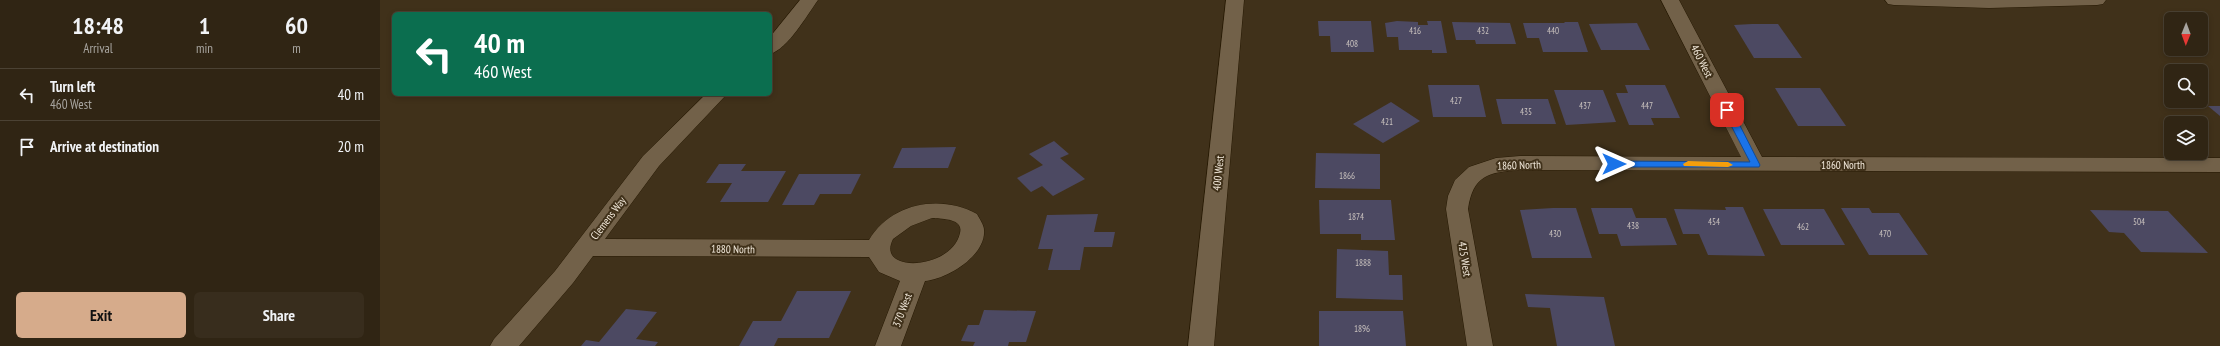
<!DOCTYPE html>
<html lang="en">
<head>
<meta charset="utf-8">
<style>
  :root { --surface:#302514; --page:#382d1d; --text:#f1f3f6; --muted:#a8a5a0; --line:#4b4234; --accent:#d6ab8b }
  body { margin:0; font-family:"PT Sans Narrow",sans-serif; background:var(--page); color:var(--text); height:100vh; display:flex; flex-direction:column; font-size:15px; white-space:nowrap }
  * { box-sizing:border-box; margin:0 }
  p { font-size:13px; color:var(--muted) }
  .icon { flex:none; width:22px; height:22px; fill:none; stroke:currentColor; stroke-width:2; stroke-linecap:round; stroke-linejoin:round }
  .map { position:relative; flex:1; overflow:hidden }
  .drawer { display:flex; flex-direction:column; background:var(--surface); width:380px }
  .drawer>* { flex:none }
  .top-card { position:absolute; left:12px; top:12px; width:380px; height:84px; border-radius:6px; box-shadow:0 2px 6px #0003,0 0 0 1px var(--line); background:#0b6e4f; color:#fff; overflow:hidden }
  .needle { width:26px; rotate:181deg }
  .fabs { position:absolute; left:1784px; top:12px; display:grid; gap:8px }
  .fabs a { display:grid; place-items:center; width:44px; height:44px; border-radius:6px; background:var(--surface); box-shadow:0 2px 6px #0003,0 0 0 1px var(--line); font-size:20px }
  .pin { position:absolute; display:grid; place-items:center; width:34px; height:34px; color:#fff; margin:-17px; border-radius:8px; box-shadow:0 2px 6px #0006 }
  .me { position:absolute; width:44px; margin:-22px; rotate:90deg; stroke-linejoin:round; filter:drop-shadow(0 0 3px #0008) }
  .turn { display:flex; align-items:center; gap:14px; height:84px; padding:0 16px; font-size:18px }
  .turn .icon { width:52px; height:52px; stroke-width:2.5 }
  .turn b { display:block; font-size:28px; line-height:34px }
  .eta { display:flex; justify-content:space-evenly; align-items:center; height:68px; text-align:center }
  .eta b { font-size:24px; font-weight:700; line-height:28px }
  .button { display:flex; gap:8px; margin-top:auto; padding:8px 16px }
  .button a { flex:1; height:46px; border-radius:6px; background:var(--accent); color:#111; font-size:16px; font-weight:700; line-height:46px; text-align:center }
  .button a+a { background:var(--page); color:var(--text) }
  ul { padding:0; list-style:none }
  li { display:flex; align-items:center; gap:12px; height:52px; padding:0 16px; border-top:1px solid var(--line) }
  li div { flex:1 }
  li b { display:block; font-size:15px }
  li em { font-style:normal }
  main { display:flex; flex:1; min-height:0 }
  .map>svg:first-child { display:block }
  .building { fill:#4c4962 }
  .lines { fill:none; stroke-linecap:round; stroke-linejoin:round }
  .street-casing { stroke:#261903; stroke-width:1 }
  .secondary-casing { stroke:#261903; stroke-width:1 }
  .street { fill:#726149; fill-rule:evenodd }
  .secondary { fill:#726149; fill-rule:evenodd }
  .route { fill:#1a73e8; stroke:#114b97 }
  .slow { fill:#f59e0b }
  .labels { text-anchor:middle; stroke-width:4; stroke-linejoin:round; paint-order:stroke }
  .number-label { font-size:9px; fill:#c9c2be }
  .street-label { font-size:11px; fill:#f3eadc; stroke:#40311a }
</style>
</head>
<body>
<main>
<section class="drawer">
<div class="eta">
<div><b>18:48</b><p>Arrival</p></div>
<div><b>1</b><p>min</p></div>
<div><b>60</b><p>m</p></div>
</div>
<ul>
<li><svg class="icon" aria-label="left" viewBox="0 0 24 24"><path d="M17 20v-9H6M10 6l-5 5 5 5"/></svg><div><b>Turn left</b><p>460 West</p></div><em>40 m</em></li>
<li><svg class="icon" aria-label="arrive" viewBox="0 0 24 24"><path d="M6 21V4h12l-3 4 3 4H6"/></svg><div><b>Arrive at destination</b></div><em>20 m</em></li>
</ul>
<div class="button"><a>Exit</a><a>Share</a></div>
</section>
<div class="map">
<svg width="1840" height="346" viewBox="0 0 1840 346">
  <rect width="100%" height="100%" fill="#40311a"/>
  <g class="building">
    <polygon points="938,21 991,21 994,52 951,52 950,36 939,36"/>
    <polygon points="1017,21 1038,22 1038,25 1048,25 1047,21 1061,21 1067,53 1052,53 1052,50 1019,50 1018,37 1007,37 1005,23"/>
    <polygon points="1072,22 1130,23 1136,44 1096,44 1095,40 1076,40"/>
    <polygon points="1184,22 1198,22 1208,52 1163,52 1159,38 1147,38 1143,23 1185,23"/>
    <polygon points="1257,23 1270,50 1221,50 1209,24"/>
    <polygon points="1372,24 1398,24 1422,58 1374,58 1354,25"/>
    <polygon points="1048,85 1099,85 1106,117 1053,117"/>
    <polygon points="1245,85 1285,85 1300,118 1271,118 1274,125 1249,125 1236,93 1248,93"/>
    <polygon points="1395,88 1440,88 1466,126 1418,126"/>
    <polygon points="1174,90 1223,90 1236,122 1186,125"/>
    <polygon points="1116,99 1168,99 1176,124 1122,124"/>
    <polygon points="1011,102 1040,121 1003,143 973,124"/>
    <polygon points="1828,106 1840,106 1840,116"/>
    <polygon points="674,141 689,154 680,158 705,179 673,196 662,186 651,192 637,178 663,165 649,154"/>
    <polygon points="576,147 568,168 513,168 522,148"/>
    <polygon points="936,153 1000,154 1000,189 935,188"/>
    <polygon points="339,164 366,164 361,171 406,171 388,202 340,202 352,183 326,183"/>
    <polygon points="419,174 481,174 471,194 440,194 434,205 402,205"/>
    <polygon points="939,200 1011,200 1015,240 981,240 981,234 940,234"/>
    <polygon points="1345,207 1363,207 1385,256 1328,255 1319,234 1303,234 1294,209 1346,210"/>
    <polygon points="1173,208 1196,208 1212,258 1152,258 1140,210"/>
    <polygon points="1211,208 1252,208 1256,218 1286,218 1297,245 1241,246 1237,234 1219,234"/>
    <polygon points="1461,208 1489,208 1492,213 1519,213 1548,255 1489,255"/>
    <polygon points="1383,209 1444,209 1465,245 1401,245"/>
    <polygon points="1710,210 1788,211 1828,253 1761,252 1744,233 1729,232"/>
    <polygon points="718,214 714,232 735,232 732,247 704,247 700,270 668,270 673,249 658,249 667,215"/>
    <polygon points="957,249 1008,251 1009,275 1022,275 1023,300 956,298"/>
    <polygon points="417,291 471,291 449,338 398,338 394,346 359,346 373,321 401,321"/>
    <polygon points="1145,294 1224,297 1235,346 1177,346 1170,308 1148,307"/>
    <polygon points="246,309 277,312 256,339 278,342 275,346 201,346 206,340 219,342"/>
    <polygon points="604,310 656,311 646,342 629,342 628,346 593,346 595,342 581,341 588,325 599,325"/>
    <polygon points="939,311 1023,311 1026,346 939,346"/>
  </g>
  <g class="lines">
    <g class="street-casing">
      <g id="street">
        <path d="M420 0H438C427 15 408 49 390 54V37Z"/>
        <path d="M1281 0H1299L1382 157 1840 158V172L1140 170C1109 172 1093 175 1088 209L1113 346H1087L1066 209 1068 196 1075 180 1089 167 1116 158 1140 156 1361 157Z"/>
        <polygon points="1505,0 1726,0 1723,4 1717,5 1609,8 1514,5 1508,4"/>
        <path d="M326 94H347L279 166 225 239 489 240C511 203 560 194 597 214 599 218 604 225 604 230 606 256 567 279 545 281L521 346H495L520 281 499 272 489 257 213 256 193 283 139 346H110L114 339 175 271 263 156ZM552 218C561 219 584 218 580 233 572 270 495 274 513 239L531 226Z"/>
      </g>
    </g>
    <g class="secondary-casing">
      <polygon id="secondary" points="846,0 864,0 834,346 808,346"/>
    </g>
    <use href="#street" class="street"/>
    <use href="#secondary" class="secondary"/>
  </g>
  <polygon class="route" points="1344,108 1352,110 1380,165 1379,167 1234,167 1230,164 1234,161 1370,162 1343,110"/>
  <polygon class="slow" points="1308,161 1348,162 1353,165 1348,167 1304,166 1303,164"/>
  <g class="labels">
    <g class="number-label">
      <text x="1035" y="34">416</text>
      <text x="1103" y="34">432</text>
      <text x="1173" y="34">440</text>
      <text x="972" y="47">408</text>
      <text x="1076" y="104">427</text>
      <text x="1205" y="109">437</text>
      <text x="1267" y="109">447</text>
      <text x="1146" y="115">435</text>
      <text x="1007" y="125">421</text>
      <text x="967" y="179">1866</text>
      <text x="976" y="220">1874</text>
      <text x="1334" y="225">454</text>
      <text x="1759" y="225">504</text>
      <text x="1253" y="229">438</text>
      <text x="1423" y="230">462</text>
      <text x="1175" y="237">430</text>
      <text x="1505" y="237">470</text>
      <text x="983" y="266">1888</text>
      <text x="982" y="332">1896</text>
    </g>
    <g class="street-label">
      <text transform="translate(1322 61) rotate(63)" y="4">460 West</text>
      <text transform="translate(1139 165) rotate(-2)" y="4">1860 North</text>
      <text x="1463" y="169">1860 North</text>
      <text transform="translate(838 173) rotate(-84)" y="4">400 West</text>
      <text transform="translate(228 218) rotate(-53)" y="4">Clemens Way</text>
      <text transform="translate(353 249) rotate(1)" y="4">1880 North</text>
      <text transform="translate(1085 259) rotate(81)" y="4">425 West</text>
      <text transform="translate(522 310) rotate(-69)" y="4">370 West</text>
    </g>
  </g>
</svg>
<div class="fabs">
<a><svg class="needle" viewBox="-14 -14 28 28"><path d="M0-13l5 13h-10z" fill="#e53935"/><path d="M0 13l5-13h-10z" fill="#a8a5a0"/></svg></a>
<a><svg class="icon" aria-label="search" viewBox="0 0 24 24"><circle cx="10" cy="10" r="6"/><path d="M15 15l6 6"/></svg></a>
<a><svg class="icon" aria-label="layers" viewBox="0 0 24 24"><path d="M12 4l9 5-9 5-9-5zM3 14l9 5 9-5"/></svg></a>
</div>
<div class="pin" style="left:1347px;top:110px;background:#d93025"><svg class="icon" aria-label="arrive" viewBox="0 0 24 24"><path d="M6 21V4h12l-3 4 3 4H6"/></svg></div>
<svg class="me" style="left:1234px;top:164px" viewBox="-20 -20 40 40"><path d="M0-17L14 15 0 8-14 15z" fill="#1a73e8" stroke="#fff" stroke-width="4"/></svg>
<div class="top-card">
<div class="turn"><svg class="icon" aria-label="left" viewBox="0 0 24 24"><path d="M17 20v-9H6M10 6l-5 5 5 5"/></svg><div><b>40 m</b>460 West</div></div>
</div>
</div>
</main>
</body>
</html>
